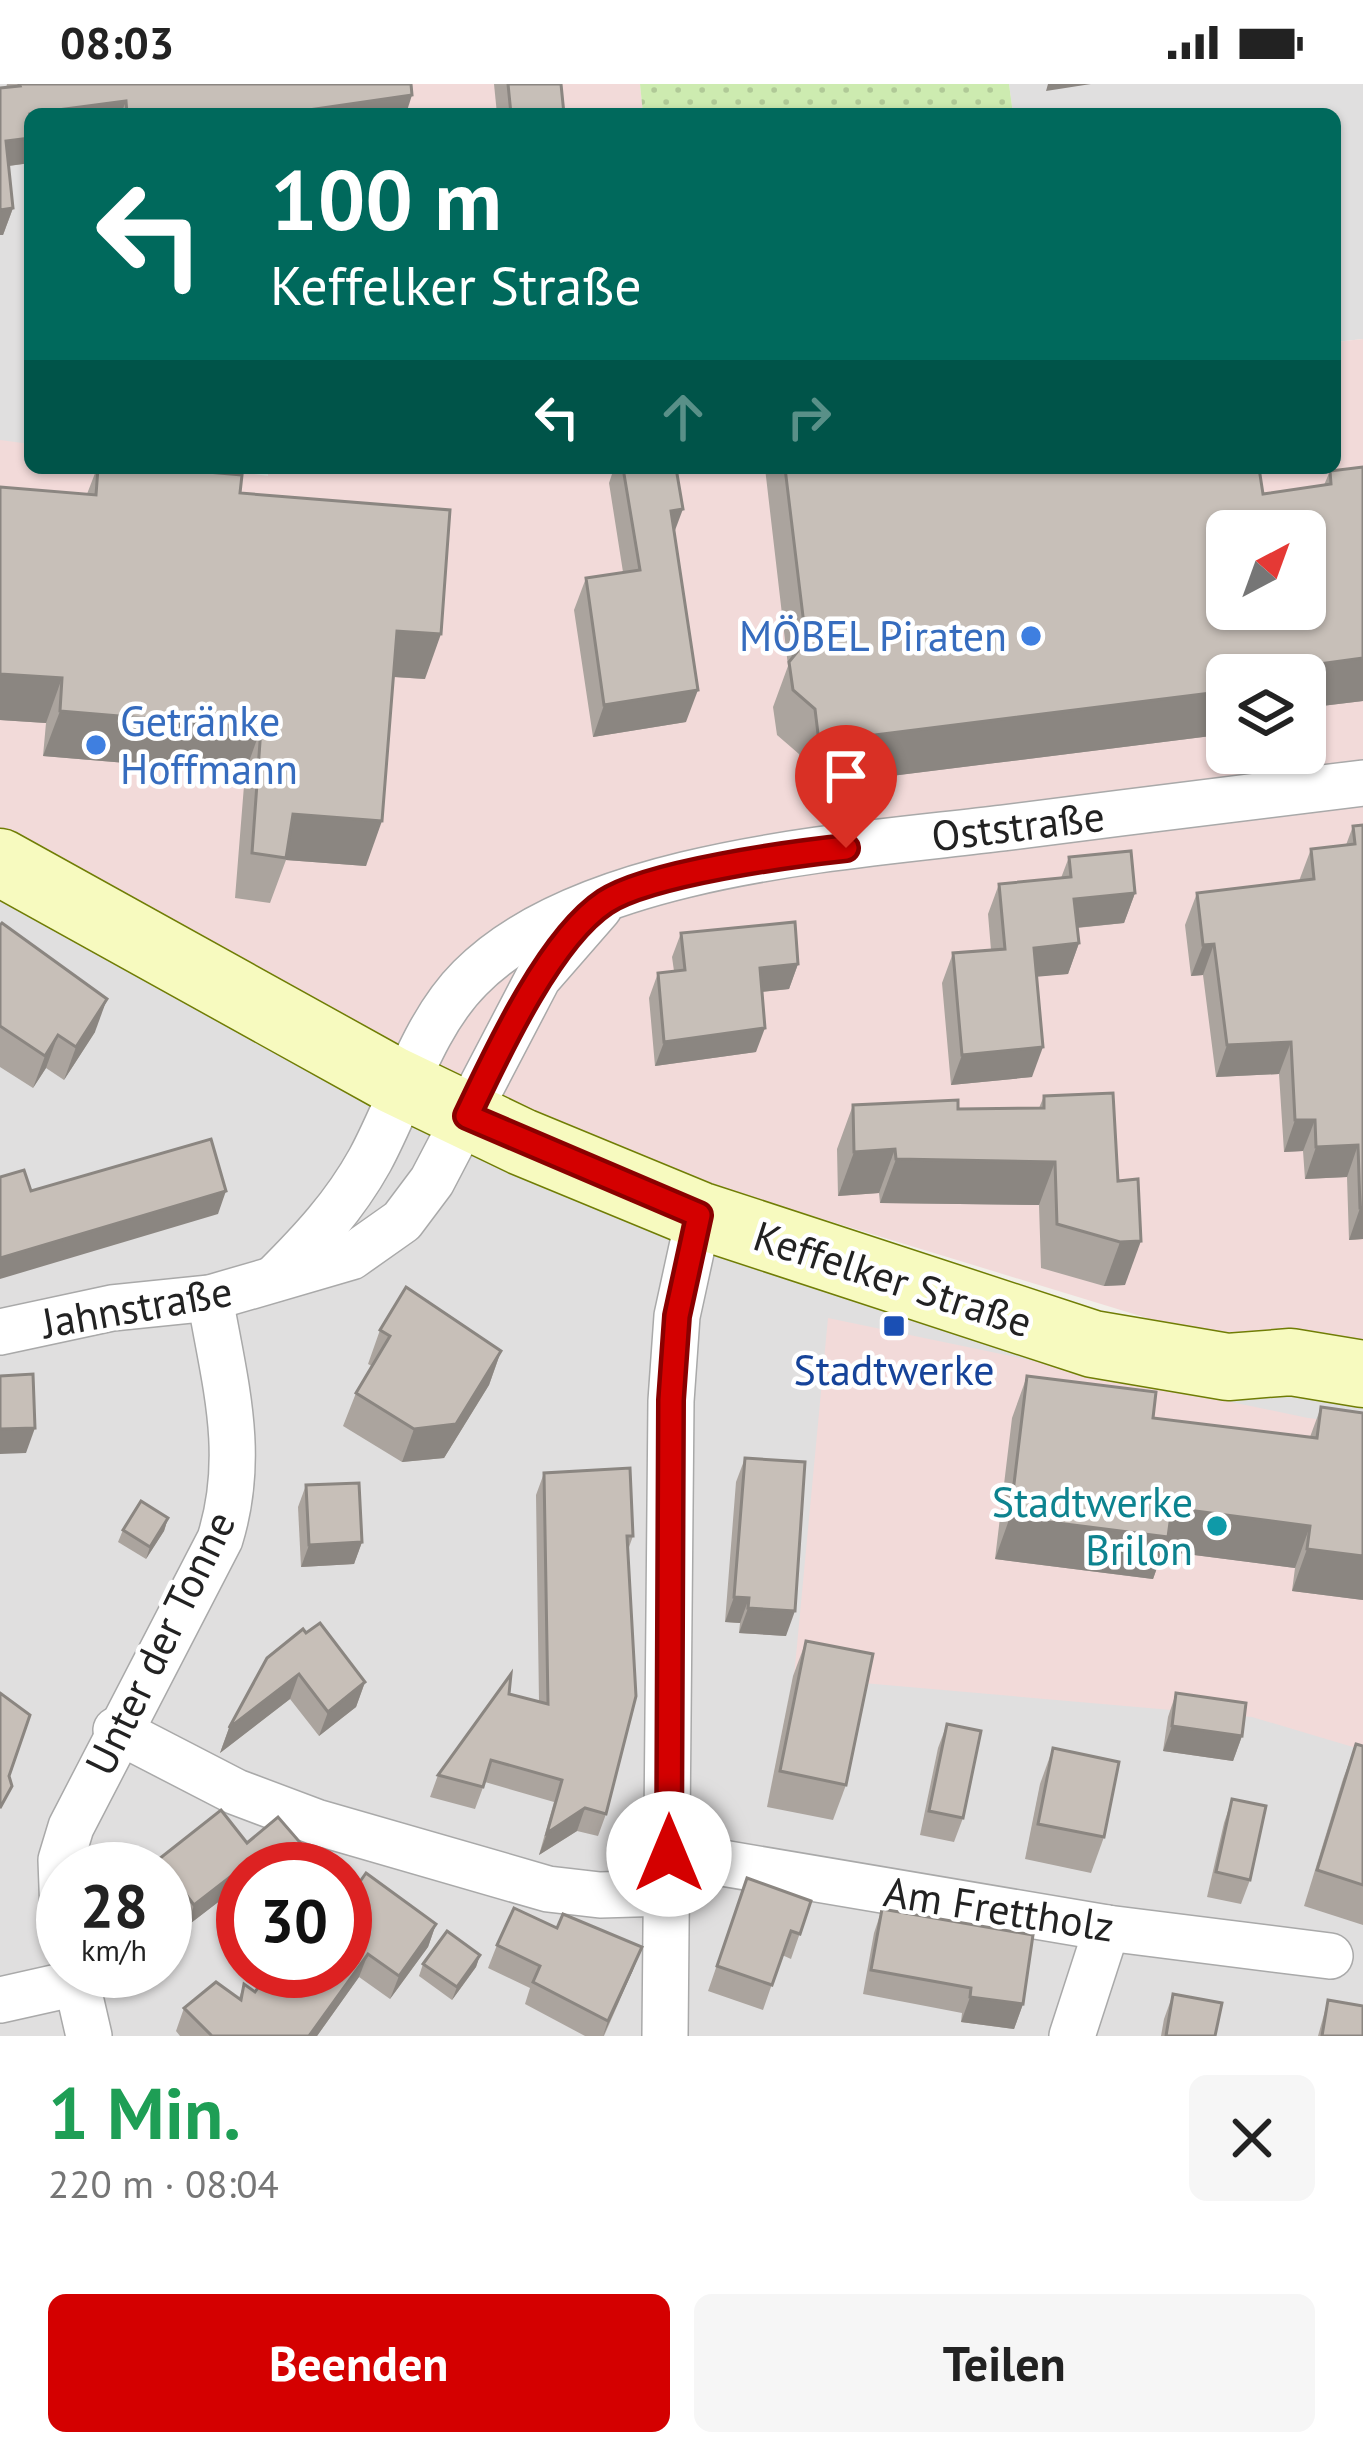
<!DOCTYPE html>
<html lang="de">
<head>
<meta charset="utf-8">
<style>
  :root { --surface:#fff; --page:#f6f6f6; --text:#222; --muted:#767676; --accent:#d40000 }
  body { margin:0; font-family:"PT Sans",sans-serif; background:var(--page); color:var(--text); height:100vh; display:flex; flex-direction:column; font-size:45px; white-space:nowrap }
  * { box-sizing:border-box; margin:0 }
  p { font-size:39px; color:var(--muted) }
  .icon { flex:none; width:66px; height:66px; fill:none; stroke:currentColor; stroke-width:2; stroke-linecap:round; stroke-linejoin:round }
  .map { position:relative; height:1952px; overflow:hidden }
  .side { display:flex; flex-direction:column; background:var(--surface); flex:1 }
  .side>* { flex:none }
  .banner { position:absolute; left:24px; top:24px; width:1317px; height:366px; border-radius:18px; box-shadow:0 3px 9px #0004; background:#00695c; color:#fff; overflow:hidden }
  .needle { width:78px; rotate:41deg }
  .buttons { position:absolute; left:1206px; top:426px; display:grid; gap:24px }
  .buttons a { display:grid; place-items:center; width:120px; height:120px; border-radius:18px; background:var(--surface); box-shadow:0 3px 9px #0004; font-size:60px }
  .speed { position:absolute; left:36px; top:1758px; display:flex; gap:24px; font-size:60px; font-weight:700; text-align:center }
  .speed>* { display:grid; place-content:center; width:156px; height:156px; border-radius:50%; background:var(--surface); box-shadow:0 3px 9px #0004; line-height:1 }
  .speed small { font-size:30px; font-weight:400 }
  .speed .limit { border:18px solid #d22; background:#fff; color:#111 }
  .pin { position:absolute; display:grid; place-items:center; width:102px; height:102px; color:#fff; margin:-123px -51px; border-radius:50% 50% 50% 0; rotate:-45deg; box-shadow:0 0 12px #0007 }
  .pin .icon { rotate:45deg }
  .me { position:absolute; width:132px; margin:-66px; rotate:0deg; stroke-linejoin:round; filter:drop-shadow(0 0 9px #0008) }
  .turn { display:flex; align-items:center; gap:42px; height:252px; padding:0 48px; font-size:54px }
  .turn .icon { width:156px; height:156px; stroke-width:2.5 }
  .turn b { display:block; font-size:84px; line-height:102px }
  .lanes { display:flex; align-items:center; height:114px; padding:0 48px; background:#0003; justify-content:center; gap:60px; direction:ltr }
  .lanes .off { opacity:.35 }
  .round { display:grid; place-items:center; flex:none; width:126px; height:126px; border-radius:18px; background:var(--page) }
  .overview { display:flex; align-items:center; justify-content:space-between; height:204px; padding:0 48px }
  h1 { font-size:72px; font-weight:700; line-height:90px; color:#1e9e55 }
  .action { display:flex; gap:24px; margin-top:auto; padding:24px 48px }
  .action a { flex:1; height:138px; border-radius:18px; background:var(--accent); color:#fff; font-size:48px; font-weight:700; line-height:138px; text-align:center }
  .action a+a { background:var(--page); color:var(--text) }
  .status { display:flex; justify-content:space-between; align-items:center; height:84px; padding:0 60px; background:var(--surface); direction:ltr }
  .status svg { height:33px; fill:currentColor }
  .map>svg:first-child { display:block }
  .residential { fill:#e0dfdf; fill-rule:evenodd }
  .commercial { fill:#f2dad9; fill-rule:evenodd }
  .grass { fill:url(#grass-dots) }
  .lines { fill:none; stroke-linecap:round; stroke-linejoin:round }
  .street-casing { stroke:#a9a9a9; stroke-width:48 }
  .secondary-casing { stroke:#707d05; stroke-width:69 }
  .street { stroke:#fff; stroke-width:45 }
  .secondary { stroke:#f7fabf; stroke-width:66 }
  .wall { fill:#aba49e }
  .shaded-wall { fill:#8b8681 }
  .building { fill:#c7bfb8; stroke:#8b8681; stroke-width:3; fill-rule:evenodd }
  .route-casing { stroke:#8a0000; stroke-width:30 }
  .route { stroke:#d40000; stroke-width:21 }
  .shop-dot { fill:#3f7fe0; stroke:#fff; stroke-width:4.5 }
  .transit-dot { fill:#1a4fb4; stroke:#fff; stroke-width:4.5 }
  .culture-dot { fill:#0f9aa8; stroke:#fff; stroke-width:4.5 }
  .labels { text-anchor:middle; stroke-width:9; stroke-linejoin:round; paint-order:stroke }
  .shop-label { font-size:42px; fill:#366cbe; stroke:#fff; text-anchor:end }
  .street-label { font-size:42px; fill:#222; stroke:#fff }
  .transit-label { font-size:42px; fill:#164399; stroke:#fff }
  .culture-label { font-size:42px; fill:#0d838f; stroke:#fff; text-anchor:end }
</style>
</head>
<body>
<div class="status"><b>08:03</b><svg viewBox="0 0 49 12"><path d="M0 12V9h3v3zM5 12V6h3v6zM10 12V3h3v9zM15 12V0h3v12zM26 1h20v11H26zM47 4h2v5h-2z"/></svg></div>
<div class="map">
<svg width="1363" height="1952" viewBox="0 0 1363 1952">
  <defs>
    <pattern id="grass-dots" width="8" height="8" patternUnits="userSpaceOnUse" patternTransform="scale(3)"><rect width="8" height="8" fill="#cdebb0"/><path d="M2 2h.1M6 6h.1" fill="none" stroke="#b0c997" stroke-width="1.8" stroke-linecap="round"/></pattern>
  </defs>
  <rect width="100%" height="100%" fill="#f2efe9"/>
  <g class="residential">
    <polygon points="0,0 234,0 30,30 30,376 0,372"/>
    <polygon points="1009,0 1363,0 1363,255 1335,258 1335,30 1013,30"/>
    <path d="M0 773 827 1175 1363 1290V1952H0ZM63 1785H165V1887H63ZM243 1785H345V1887H243Z"/>
  </g>
  <g class="commercial">
    <polygon points="234,0 640,0 643,30 236,30"/>
    <path d="M1363 255V1290L1291 1278 456 1023 0 769V356L30 360V384H211L268 392V384H1335V258ZM1227 447H1305V525H1227ZM1227 591H1305V669H1227Z"/>
    <polygon points="828,1234 1308,1334 1363,1340 1363,1666 1252,1633 794,1593"/>
  </g>
  <polygon class="grass" points="640,0 1009,0 1013,30 643,30"/>
  <g class="lines">
    <g class="street-casing">
      <g id="street">
        <path d="M274 1195C311 1158 344 1123 370 1076 402 1017 422 942 470 894 584 778 848 763 1003 744 1123 729 1243 713 1363 699"/>
        <polyline points="0,1248 112,1224 210,1214 351,1173 402,1137 432,1097 538,894 599,824"/>
        <polyline points="116,1646 236,1708 316,1738 548,1805 600,1811 668,1809"/>
        <polyline points="669,1770 1107,1844 1330,1872"/>
        <path d="M63 1829 61 1776 71 1743 220 1455C246 1371 225 1300 210 1214"/>
        <polyline points="74,1887 89,1952"/>
        <polyline points="0,1916 76,1899"/>
        <polyline points="665,1952 671,1317 677,1232 699,1131"/>
        <polyline points="1072,1952 1107,1844"/>
      </g>
    </g>
    <g class="secondary-casing">
      <polyline id="secondary" points="0,778 393,996 522,1058 699,1131 1093,1260 1228,1283 1291,1278 1363,1290"/>
    </g>
    <use href="#street" class="street"/>
    <use href="#secondary" class="secondary"/>
  </g>
  <g class="wall">
    <polygon points="7,0 411,0 406,30 30,30 30,79 9,82 13,124 3,151 0,151 0,4 6,4"/>
    <polygon points="494,0 561,0 564,30 497,30"/>
    <polygon points="1363,383 1363,617 1305,624 1305,591 1227,591 1227,650 803,703 799,670 777,651 773,623 788,582 765,384 1259,384 1263,410 1324,401 1330,387"/>
    <polygon points="97,384 161,384 240,409 425,595 393,593 366,782 286,776 270,819 235,814 245,689 43,672 46,639 0,636 0,403 87,410"/>
    <polygon points="614,384 676,384 674,448 686,638 593,653 574,526 586,494 623,488 609,399"/>
    <polygon points="1363,741 1363,1155 1349,1156 1347,1093 1305,1095 1303,1067 1284,1068 1279,990 1216,993 1203,891 1191,892 1185,841 1197,809 1299,797 1311,765 1346,761 1353,742"/>
    <polygon points="1069,773 1135,809 1124,839 1077,844 1079,859 1068,890 1036,892 1032,993 951,1001 942,899 953,869 991,866 988,830 999,800 1061,794"/>
    <polygon points="0,841 95,948 64,996 46,984 33,1004 0,983"/>
    <polygon points="681,849 798,880 789,905 762,908 756,968 655,982 649,914 658,889 674,887 672,873"/>
    <polygon points="1113,1009 1125,1201 1104,1202 1041,1184 1039,1121 880,1119 879,1109 838,1112 837,1065 853,1021 958,1025 1039,1024 1044,1012"/>
    <polygon points="380,1246 501,1267 489,1301 444,1374 402,1378 343,1342 356,1309 372,1282 368,1280"/>
    <polygon points="1027,1292 1153,1334 1310,1353 1321,1323 1363,1329 1363,1516 1292,1507 1295,1484 1163,1467 1153,1495 995,1475 1012,1334"/>
    <polygon points="745,1374 786,1552 739,1549 740,1539 725,1538 736,1398"/>
    <polygon points="544,1389 633,1452 628,1466 606,1730 598,1752 577,1747 539,1771 554,1718 485,1698 475,1725 430,1713 438,1691 509,1610 539,1618 536,1411"/>
    <polygon points="306,1401 362,1458 354,1480 301,1483 298,1423"/>
    <polygon points="168,1434 164,1447 146,1475 118,1458 123,1446"/>
    <polygon points="306,1549 365,1598 356,1623 319,1652 290,1615 220,1669 229,1644"/>
    <polygon points="806,1557 846,1701 833,1736 767,1723 793,1592"/>
    <polygon points="1176,1609 1242,1652 1233,1677 1163,1667 1168,1633"/>
    <polygon points="947,1640 963,1734 954,1758 920,1751 938,1664"/>
    <polygon points="1356,1660 1363,1662 1363,1841 1304,1822 1343,1695"/>
    <polygon points="1053,1664 1104,1753 1091,1789 1025,1775 1040,1700"/>
    <polygon points="1232,1715 1250,1796 1241,1820 1207,1813 1224,1739"/>
    <polygon points="247,1759 296,1785 243,1785 243,1799 187,1842 165,1814 165,1785 155,1785 159,1775"/>
    <polygon points="747,1794 811,1817 791,1875 782,1871 763,1926 708,1907"/>
    <polygon points="345,1819 436,1840 428,1863 390,1915 359,1893 317,1952 180,1952 176,1947 184,1924 239,1914 244,1900 255,1908 292,1892"/>
    <polygon points="882,1825 1023,1920 1014,1945 961,1938 962,1929 863,1910 874,1849"/>
    <polygon points="497,1861 633,1886 604,1952 585,1952 525,1920 530,1904 488,1884"/>
    <polygon points="480,1871 476,1883 452,1916 419,1892 423,1880"/>
    <polygon points="1173,1910 1215,1952 1161,1952 1164,1935"/>
    <polygon points="1328,1916 1363,1952 1318,1952"/>
  </g>
  <g class="shaded-wall">
    <polygon points="1048,0 1091,0 1046,7"/>
    <polygon points="412,11 406,30 281,30"/>
    <polygon points="126,17 121,30 49,30 50,27"/>
    <polygon points="30,54 30,79 0,83 6,57"/>
    <polygon points="13,124 3,151 0,151 0,126"/>
    <polygon points="683,425 671,457 671,427"/>
    <polygon points="397,547 441,550 425,595 381,592"/>
    <polygon points="1363,574 1363,617 1305,624 1304,582"/>
    <polygon points="0,590 62,594 46,639 0,636"/>
    <polygon points="698,606 686,638 593,653 604,621"/>
    <polygon points="1227,607 1227,650 803,703 819,658"/>
    <polygon points="60,627 261,644 245,689 43,672"/>
    <polygon points="293,730 382,737 366,782 286,776"/>
    <polygon points="1135,809 1124,839 1063,845 1074,815"/>
    <polygon points="1079,859 1068,890 1023,894 1034,864"/>
    <polygon points="1214,860 1203,891 1191,892 1203,861"/>
    <polygon points="798,880 789,905 751,909 760,884"/>
    <polygon points="107,915 95,948 64,996 76,963"/>
    <polygon points="765,944 756,968 655,982 664,958"/>
    <polygon points="58,951 46,984 33,1004 45,972"/>
    <polygon points="1291,958 1279,990 1216,993 1227,961"/>
    <polygon points="1043,963 1032,993 951,1001 962,971"/>
    <polygon points="1295,1036 1315,1036 1303,1067 1284,1068"/>
    <polygon points="1358,1061 1347,1093 1305,1095 1316,1063"/>
    <polygon points="895,1065 879,1109 838,1112 854,1068"/>
    <polygon points="896,1075 1055,1078 1039,1121 880,1119"/>
    <polygon points="226,1107 218,1130 0,1195 0,1174"/>
    <polygon points="1360,1124 1363,1124 1363,1155 1349,1156"/>
    <polygon points="1141,1157 1125,1201 1104,1202 1120,1158"/>
    <polygon points="501,1267 489,1301 444,1374 402,1378 414,1345"/>
    <polygon points="35,1344 26,1369 0,1370 0,1345"/>
    <polygon points="1172,1424 1310,1442 1295,1484 1163,1467 1153,1495 995,1475 1010,1433"/>
    <polygon points="168,1434 164,1447 146,1475 150,1463"/>
    <polygon points="362,1458 354,1480 301,1483 309,1461"/>
    <polygon points="1307,1465 1363,1472 1363,1516 1292,1507"/>
    <polygon points="734,1513 749,1514 740,1539 725,1538"/>
    <polygon points="748,1524 795,1527 786,1552 739,1549"/>
    <polygon points="299,1590 290,1615 220,1669 229,1644"/>
    <polygon points="365,1598 356,1623 319,1652 328,1628"/>
    <polygon points="1172,1642 1242,1652 1233,1677 1163,1667"/>
    <polygon points="585,1724 577,1747 539,1771 547,1749"/>
    <polygon points="304,1763 296,1785 278,1785"/>
    <polygon points="257,1772 252,1785 243,1785 243,1799 187,1842 194,1821"/>
    <polygon points="436,1840 428,1863 390,1915 399,1892"/>
    <polygon points="642,1863 633,1886 603,1952 608,1937"/>
    <polygon points="368,1870 359,1893 317,1952 309,1952"/>
    <polygon points="480,1871 476,1883 452,1916 457,1903"/>
    <polygon points="970,1913 1023,1920 1014,1945 961,1938"/>
  </g>
  <g class="building">
    <polygon points="19,0 411,0 412,11 281,30 127,30 126,17 50,27 51,30 30,30 30,54 6,57 13,124 0,126 0,4 20,2"/>
    <polygon points="508,0 561,0 564,30 511,30"/>
    <path d="M1363 383V574L1304 582 1305 591H1227V607L819 658 815 625 793 606 789 578 806 557 785 384H1259L1263 410 1331 400 1330 387ZM1227 447H1305V525H1227Z"/>
    <polygon points="98,384 161,384 242,391 240,409 450,426 441,550 397,547 382,737 293,730 286,774 252,769 261,644 60,627 62,594 0,590 0,403 96,411"/>
    <polygon points="623,384 676,384 683,425 671,427 698,606 604,621 586,494 640,486"/>
    <polygon points="1363,741 1363,1124 1360,1124 1358,1061 1316,1063 1315,1036 1295,1036 1291,958 1227,961 1214,860 1203,861 1197,809 1314,795 1311,765 1355,760 1353,742"/>
    <polygon points="1131,767 1135,809 1074,815 1079,859 1034,864 1043,963 962,971 953,869 1005,865 999,800 1071,793 1069,773"/>
    <polygon points="795,838 798,880 760,884 765,944 664,958 658,889 685,886 681,849"/>
    <polygon points="2,839 107,915 76,963 58,951 45,972 0,942 0,841"/>
    <polygon points="1113,1009 1118,1097 1138,1095 1141,1157 1120,1158 1057,1140 1055,1078 896,1075 895,1065 854,1068 853,1021 958,1016 958,1025 1044,1024 1044,1012"/>
    <polygon points="211,1055 226,1107 0,1174 0,1093 24,1086 31,1107"/>
    <polygon points="406,1203 501,1267 456,1340 414,1345 356,1309 390,1252 380,1246"/>
    <polygon points="33,1290 35,1344 0,1345 0,1292"/>
    <polygon points="1027,1292 1156,1308 1153,1334 1317,1354 1321,1323 1363,1329 1363,1472 1307,1465 1310,1442 1172,1424 1168,1453 1010,1433"/>
    <polygon points="745,1374 805,1378 795,1527 748,1524 749,1514 734,1513"/>
    <polygon points="630,1384 633,1452 627,1452 636,1612 606,1730 585,1724 547,1749 562,1696 491,1676 483,1703 438,1691 511,1590 509,1610 548,1620 544,1389"/>
    <polygon points="359,1399 362,1458 309,1461 306,1401"/>
    <polygon points="141,1417 168,1434 150,1463 123,1446"/>
    <polygon points="320,1539 365,1598 328,1628 299,1590 229,1644 267,1574 303,1545 306,1549"/>
    <polygon points="806,1557 873,1570 846,1701 780,1687"/>
    <polygon points="0,1609 30,1631 9,1692 12,1702 0,1724"/>
    <polygon points="1176,1609 1246,1619 1242,1652 1172,1642"/>
    <polygon points="947,1640 981,1647 963,1734 929,1727"/>
    <polygon points="1356,1660 1363,1662 1363,1801 1317,1786"/>
    <polygon points="1053,1664 1119,1678 1104,1753 1038,1740"/>
    <polygon points="1232,1715 1266,1722 1250,1796 1216,1788"/>
    <polygon points="221,1726 247,1759 278,1733 304,1763 278,1785 267,1785 257,1772 194,1821 159,1775"/>
    <polygon points="366,1789 436,1840 399,1892 368,1870 309,1952 212,1952 184,1924 216,1898 241,1916 244,1900 255,1908 270,1887 285,1887 292,1892 296,1887 345,1887 345,1819"/>
    <polygon points="747,1794 811,1817 800,1850 791,1847 772,1901 717,1882"/>
    <polygon points="514,1824 557,1844 563,1830 642,1863 608,1937 533,1898 540,1882 497,1861"/>
    <polygon points="882,1825 1033,1851 1023,1920 970,1913 971,1904 871,1886"/>
    <polygon points="447,1847 480,1871 457,1903 423,1880"/>
    <polygon points="1173,1910 1222,1919 1215,1952 1166,1952"/>
    <polygon points="1328,1916 1363,1922 1363,1952 1322,1952"/>
  </g>
  <g class="lines">
    <g class="route-casing">
      <path id="route" d="M669 1770 671 1316 677 1232 699 1131 467 1032C496 971 549 855 605 818 649 789 791 770 846 764"/>
    </g>
    <use href="#route" class="route"/>
  </g>
  <g class="shop-dot">
    <circle cx="1031" cy="552" r="12"/>
    <circle cx="96" cy="661" r="12"/>
  </g>
  <rect class="transit-dot" x="882" y="1230" width="24" height="24" rx="6"/>
  <circle class="culture-dot" cx="1217" cy="1442" r="12"/>
  <g class="labels">
    <g class="shop-label">
      <text x="1007" y="567">MÖBEL Piraten</text>
      <text x="120" y="652" text-anchor="start">Getränke<tspan x="120" dy="48">Hoffmann</tspan></text>
    </g>
    <g class="street-label">
      <text transform="translate(1018 742) rotate(-7)" y="15">Oststraße</text>
      <text transform="translate(893 1195) rotate(18)" y="15">Keffelker Straße</text>
      <text transform="translate(137 1223) rotate(-10)" y="15">Jahnstraße</text>
      <text transform="translate(160 1559) rotate(-64)" y="15">Unter der Tonne</text>
      <text transform="translate(999 1825) rotate(9)" y="15">Am Frettholz</text>
    </g>
    <g class="transit-label">
      <text x="894" y="1301">Stadtwerke</text>
    </g>
    <g class="culture-label">
      <text x="1193" y="1433">Stadtwerke<tspan x="1193" dy="48">Brilon</tspan></text>
    </g>
  </g>
</svg>
<div class="buttons">
<a><svg class="needle" viewBox="-14 -14 28 28"><path d="M0-13l5 13h-10z" fill="#e53935"/><path d="M0 13l5-13h-10z" fill="#767676"/></svg></a>
<a><svg class="icon" aria-label="layers" viewBox="0 0 24 24"><path d="M12 4l9 5-9 5-9-5zM3 14l9 5 9-5"/></svg></a>
</div>
<div class="speed"><div>28<small>km/h</small></div><div class="limit">30</div></div>
<div class="pin" style="left:846px;top:764px;background:#d93025"><svg class="icon" aria-label="arrive" viewBox="0 0 24 24"><path d="M6 21V4h12l-3 4 3 4H6"/></svg></div>
<svg class="me" style="left:669px;top:1770px" viewBox="-20 -20 40 40"><circle r="19" fill="#fff"/><path d="M0-13L10 11 0 6-10 11z" fill="#d40000"/></svg>
<div class="banner">
<div class="turn"><svg class="icon" aria-label="left" viewBox="0 0 24 24"><path d="M17 20v-9H6M10 6l-5 5 5 5"/></svg><div><b>100 m</b>Keffelker Straße</div></div>
<div class="lanes"><svg class="icon" aria-label="left" viewBox="0 0 24 24"><path d="M17 20v-9H6M10 6l-5 5 5 5"/></svg><svg class="icon off" aria-label="ahead" viewBox="0 0 24 24"><path d="M12 20V5M6 11l6-6 6 6"/></svg><svg class="icon off" aria-label="right" viewBox="0 0 24 24"><path d="M7 20v-9h11M14 6l5 5-5 5"/></svg></div>
</div>
</div>
<section class="side">
<div class="overview"><div><h1>1 Min.</h1><p>220 m · 08:04</p></div><a class="round"><svg class="icon" aria-label="close" viewBox="0 0 24 24"><path d="M6 6l12 12M18 6L6 18"/></svg></a></div>
<div class="action"><a>Beenden</a><a>Teilen</a></div>
</section>
</body>
</html>
